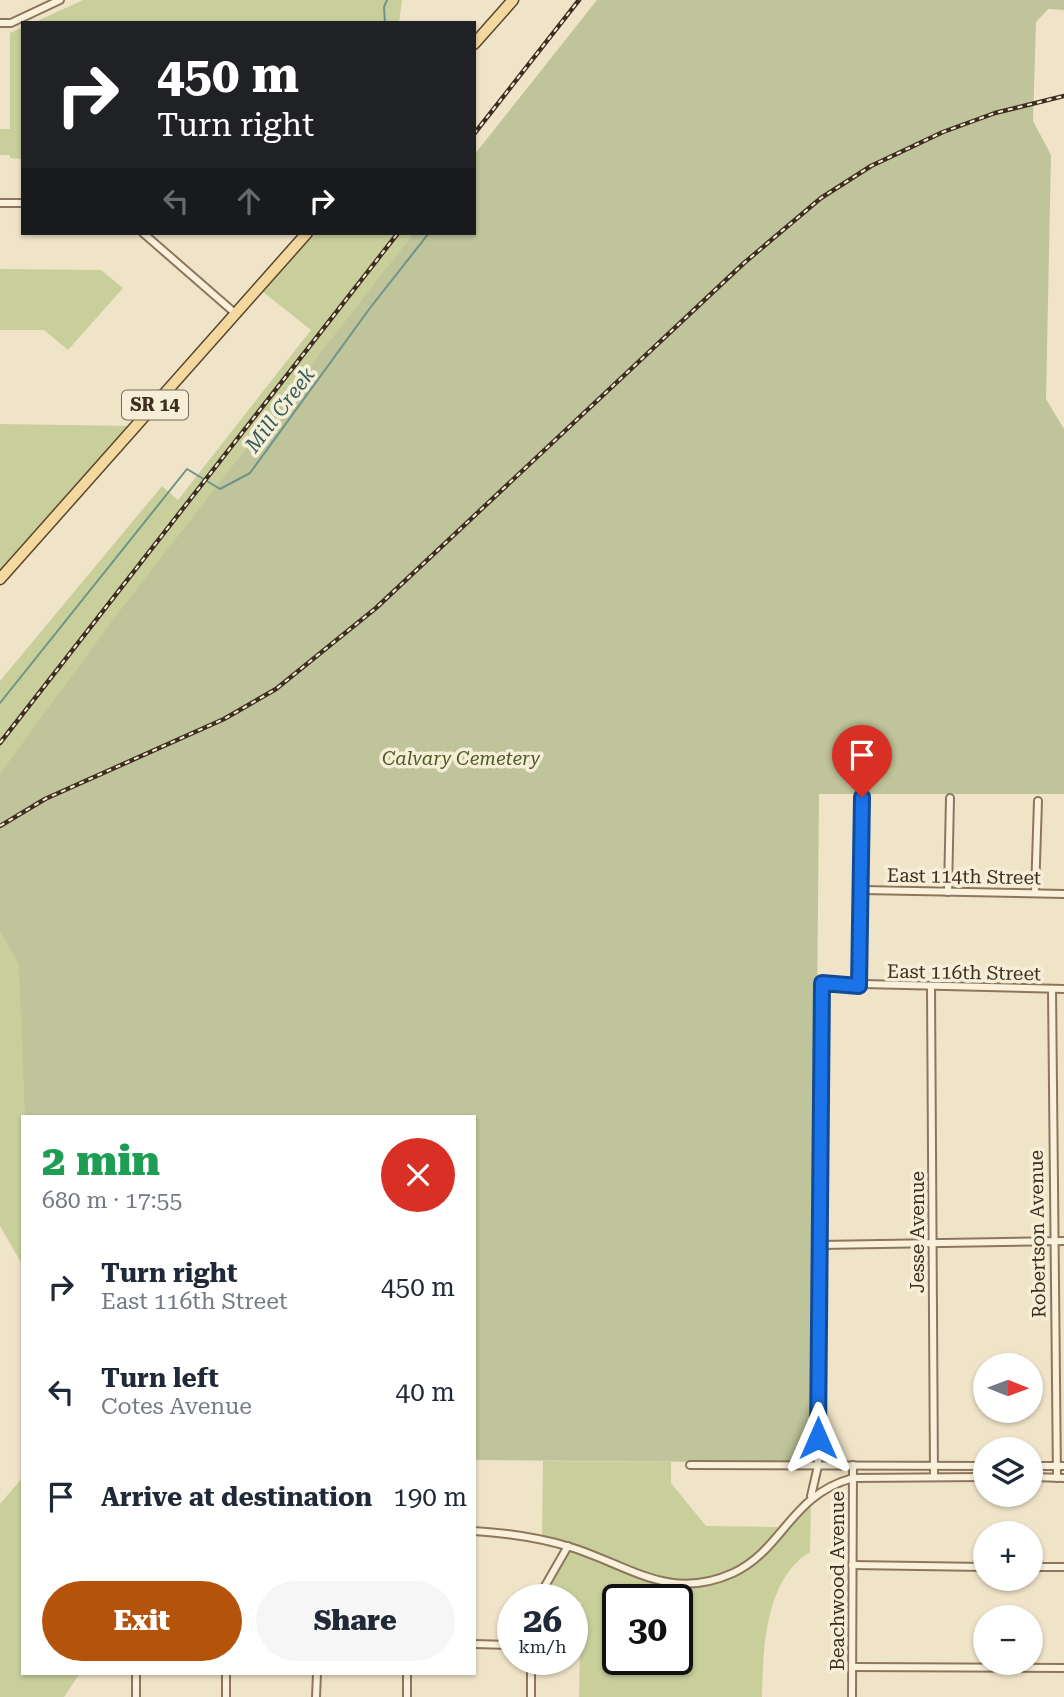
<!DOCTYPE html>
<html lang="en">
<head>
<meta charset="utf-8">
<style>
  :root { --surface:#fff; --page:#f6f6f7; --text:#1f2937; --muted:#747a83; --accent:#b45309 }
  body { margin:0; font-family:"Roboto Serif",serif; background:var(--page); color:var(--text); height:100vh; display:flex; flex-direction:column; font-size:26px; white-space:nowrap }
  * { box-sizing:border-box; margin:0 }
  p { font-size:23px; color:var(--muted) }
  .icon { flex:none; width:38px; height:38px; fill:none; stroke:currentColor; stroke-width:2; stroke-linecap:round; stroke-linejoin:round }
  .map { position:relative; flex:1; overflow:hidden }
  .drawer { position:absolute; left:21px; top:1115px; width:455px; height:560px; display:flex; flex-direction:column; background:var(--surface); border-radius:0px; box-shadow:0 2px 5px #0004 }
  .drawer>* { flex:none }
  .hud { position:absolute; left:21px; top:21px; width:455px; height:214px; border-radius:0px; box-shadow:0 2px 5px #0004; background:#202124; color:#fff; overflow:hidden }
  .needle { width:46px; rotate:91deg }
  .controls { position:absolute; left:973px; top:1353px; display:grid; gap:14px }
  .controls a { display:grid; place-items:center; width:70px; height:70px; border-radius:50%; background:var(--surface); box-shadow:0 2px 5px #0004; font-size:35px }
  .speed { position:absolute; left:497px; top:1584px; display:flex; gap:14px; font-size:35px; font-weight:700; text-align:center }
  .speed>* { display:grid; place-content:center; width:91px; height:91px; border-radius:50%; background:var(--surface); box-shadow:0 2px 5px #0004; line-height:1 }
  .speed small { font-size:18px; font-weight:400 }
  .speed .limit { border:4px solid #111; border-radius:10px; background:#fff; color:#111 }
  .pin { position:absolute; display:grid; place-items:center; width:60px; height:60px; color:#fff; margin:-72px -30px; border-radius:50% 50% 50% 0; rotate:-45deg; box-shadow:0 0 7px #0007 }
  .pin .icon { rotate:45deg }
  .me { position:absolute; width:77px; margin:-38px; rotate:0deg; stroke-linejoin:round; filter:drop-shadow(0 0 5px #0008) }
  .turn { display:flex; align-items:center; gap:24px; height:147px; padding:0 21px; font-size:32px }
  .turn .icon { width:91px; height:91px; stroke-width:2.5 }
  .turn b { display:block; font-size:49px; line-height:60px }
  .lanes { display:flex; align-items:center; height:66px; padding:0 21px; background:#0003; justify-content:center; gap:35px; direction:ltr }
  .lanes .off { opacity:.35 }
  .round { display:grid; place-items:center; flex:none; width:74px; height:74px; border-radius:37px; background:var(--page) }
  .head { display:flex; align-items:center; justify-content:space-between; height:119px; padding:0 21px }
  h1 { font-size:42px; font-weight:800; line-height:52px; color:#1e9e55 }
  .action { display:flex; gap:14px; margin-top:auto; padding:14px 21px }
  .action a { flex:1; height:80px; border-radius:42px; background:var(--accent); color:#fff; font-size:28px; font-weight:800; line-height:80px; text-align:center }
  .action a+a { background:var(--page); color:var(--text) }
  ul { padding:0; list-style:none }
  li { display:flex; align-items:center; gap:21px; height:105px; padding:0 21px }
  li div { flex:1 }
  li b { display:block; font-size:26px }
  li em { font-style:normal }
  .map>svg:first-child { display:block }
  .green { fill:#c9cf9b; fill-rule:evenodd }
  .cemetery { fill:#bfc49a }
  .lines { fill:none; stroke-linecap:round; stroke-linejoin:round }
  .stream { stroke:#6f938a; stroke-width:2 }
  .minor-casing { stroke:#8d765c; stroke-width:10 }
  .primary-casing { stroke:#5b4430; stroke-width:13 }
  .minor { stroke:#faf1dc; stroke-width:6 }
  .primary { stroke:#f3d9a0; stroke-width:10 }
  .rail-casing { stroke:#3d2e20; stroke-width:4.5 }
  .rail { stroke:#f7eed8; stroke-width:2; stroke-dasharray:5; stroke-linecap:butt }
  .route-casing { stroke:#114b97; stroke-width:18 }
  .route { stroke:#1a73e8; stroke-width:12 }
  .labels { text-anchor:middle; stroke-width:7; stroke-linejoin:round; paint-order:stroke }
  .shield { fill:#f7eed8; stroke:#756857; stroke-width:2 }
  .shield-label { font-size:18px; font-weight:bold; fill:#3d2e20 }
  .park-label { font-size:19px; font-style:italic; fill:#4d5a26; stroke:#f7eed8 }
  .street-label { font-size:19px; fill:#3d2e20; stroke:#f7eed8 }
  .water-label { font-size:21px; font-style:italic; fill:#2f5d5a; stroke:#f7eed8 }
</style>
</head>
<body>
<div class="map">
<svg width="1064" height="1697" viewBox="0 0 1064 1697">
  <rect width="100%" height="100%" fill="#f0e4c8"/>
  <g class="green">
    <polygon points="83,0 402,0 399,23 33,23"/>
    <polygon points="23,27 23,159 10,158 10,155 0,155 0,129 10,129 10,33"/>
    <polygon points="307,233 452,233 34,954 34,1116 23,1116 23,1266 0,1226 0,681 162,486 178,500 311,330 258,288"/>
    <polygon points="0,269 101,270 123,288 68,350 44,330 0,330"/>
    <polygon points="0,424 134,426 0,577"/>
    <path d="M543 1461 671 1462V1483L706 1526 783 1527 811 1496 810 1552C765 1579 763 1649 762 1697H579L581 1602 541 1590 568 1547 542 1539ZM618 1600H677V1659H618Z"/>
    <polygon points="23,1477 23,1673 80,1673 64,1697 0,1697 0,1504"/>
  </g>
  <polygon class="cemetery" points="597,0 1064,0 1064,10 1048,9 1036,22 1033,121 1051,155 1046,399 1064,429 1064,794 819,794 813,1463 474,1460 474,1116 25,1116 19,964 0,931 0,774 115,617 414,233 474,233 474,155"/>
  <g class="lines">
    <g class="stream">
      <polyline points="385,23 384,7 387,0"/>
      <polyline points="0,703 187,469 220,489 250,473 370,308 429,233"/>
    </g>
    <g class="minor-casing">
      <g id="minor">
        <polyline points="0,23 11,23 60,0"/>
        <polyline points="0,203 23,203"/>
        <polyline points="143,233 236,314"/>
        <polyline points="863,890 1064,894"/>
        <polyline points="948,892 950,798"/>
        <polyline points="1035,893 1038,801"/>
        <polyline points="859,986 862,797"/>
        <polyline points="931,987 934,1476"/>
        <polyline points="1052,989 1057,1478"/>
        <polyline points="820,1245 1064,1241"/>
        <polyline points="690,1465 985,1466"/>
        <polyline points="1031,1466 1064,1466"/>
        <polyline points="1031,1477 1064,1478"/>
        <polyline points="811,1496 818,1466 822,983 1064,989"/>
        <path d="M474 1531C507 1533 538 1537 570 1547 629 1565 669 1602 733 1573 784 1549 790 1495 853 1478L985 1477"/>
        <polyline points="852,1565 985,1567"/>
        <polyline points="1031,1567 1064,1567"/>
        <polyline points="537,1600 568,1546"/>
        <polyline points="474,1644 513,1645"/>
        <polyline points="852,1667 1064,1668"/>
        <polyline points="136,1697 136,1673"/>
        <polyline points="226,1697 226,1673"/>
        <polyline points="316,1697 317,1673"/>
        <polyline points="407,1697 407,1673"/>
        <polyline points="531,1697 531,1659"/>
        <polyline points="852,1697 853,1465"/>
      </g>
    </g>
    <g class="primary-casing">
      <g id="primary">
        <polyline points="474,44 513,0"/>
        <polyline points="0,579 307,233"/>
      </g>
    </g>
    <use href="#minor" class="minor"/>
    <use href="#primary" class="primary"/>
    <g class="rail-casing">
      <g id="rail">
        <polyline points="474,134 579,0"/>
        <polyline points="0,743 398,233"/>
        <polyline points="0,826 45,799 224,719 276,689 376,608 744,263 821,198 871,166 943,132 995,113 1064,96"/>
      </g>
    </g>
    <use href="#rail" class="rail"/>
  </g>
  <g class="lines">
    <g class="route-casing">
      <polyline id="route" points="818,1438 822,983 859,986 862,797"/>
    </g>
    <use href="#route" class="route"/>
  </g>
  <g class="labels">
    <rect class="shield" x="122" y="390.5" width="66" height="29" rx="5"/>
    <g class="shield-label">
      <text x="155" y="411">SR 14</text>
    </g>
    <g class="park-label">
      <text x="461" y="765">Calvary Cemetery</text>
    </g>
    <g class="street-label">
      <text transform="translate(964 876) rotate(1)" y="7">East 114th Street</text>
      <text transform="translate(964 972) rotate(1)" y="7">East 116th Street</text>
      <text transform="translate(917 1232) rotate(-90)" y="7">Jesse Avenue</text>
      <text transform="translate(1037 1234) rotate(-91)" y="7">Robertson Avenue</text>
      <text transform="translate(837 1581) rotate(-90)" y="7">Beachwood Avenue</text>
    </g>
    <g class="water-label">
      <text transform="translate(280 410) rotate(-53)" y="7">Mill Creek</text>
    </g>
  </g>
</svg>
<div class="controls">
<a><svg class="needle" viewBox="-14 -14 28 28"><path d="M0-13l5 13h-10z" fill="#e53935"/><path d="M0 13l5-13h-10z" fill="#747a83"/></svg></a>
<a><svg class="icon" aria-label="layers" viewBox="0 0 24 24"><path d="M12 4l9 5-9 5-9-5zM3 14l9 5 9-5"/></svg></a>
<a>+</a>
<a>−</a>
</div>
<div class="speed"><div>26<small>km/h</small></div><div class="limit">30</div></div>
<div class="pin" style="left:862px;top:797px;background:#d93025"><svg class="icon" aria-label="arrive" viewBox="0 0 24 24"><path d="M6 21V4h12l-3 4 3 4H6"/></svg></div>
<svg class="me" style="left:818px;top:1438px" viewBox="-20 -20 40 40"><path d="M0-17L14 15 0 8-14 15z" fill="#1a73e8" stroke="#fff" stroke-width="4"/></svg>
<div class="hud">
<div class="turn"><svg class="icon" aria-label="right" viewBox="0 0 24 24"><path d="M7 20v-9h11M14 6l5 5-5 5"/></svg><div><b>450 m</b>Turn right</div></div>
<div class="lanes"><svg class="icon off" aria-label="left" viewBox="0 0 24 24"><path d="M17 20v-9H6M10 6l-5 5 5 5"/></svg><svg class="icon off" aria-label="ahead" viewBox="0 0 24 24"><path d="M12 20V5M6 11l6-6 6 6"/></svg><svg class="icon" aria-label="right" viewBox="0 0 24 24"><path d="M7 20v-9h11M14 6l5 5-5 5"/></svg></div>
</div>
<section class="drawer">
<div class="head"><div><h1>2 min</h1><p>680 m · 17:55</p></div><a class="round" style="background:#d93025;color:#fff"><svg class="icon" aria-label="close" viewBox="0 0 24 24"><path d="M6 6l12 12M18 6L6 18"/></svg></a></div>
<ul>
<li><svg class="icon" aria-label="right" viewBox="0 0 24 24"><path d="M7 20v-9h11M14 6l5 5-5 5"/></svg><div><b>Turn right</b><p>East 116th Street</p></div><em>450 m</em></li>
<li><svg class="icon" aria-label="left" viewBox="0 0 24 24"><path d="M17 20v-9H6M10 6l-5 5 5 5"/></svg><div><b>Turn left</b><p>Cotes Avenue</p></div><em>40 m</em></li>
<li><svg class="icon" aria-label="arrive" viewBox="0 0 24 24"><path d="M6 21V4h12l-3 4 3 4H6"/></svg><div><b>Arrive at destination</b></div><em>190 m</em></li>
</ul>
<div class="action"><a>Exit</a><a>Share</a></div>
</section>
</div>
</body>
</html>
